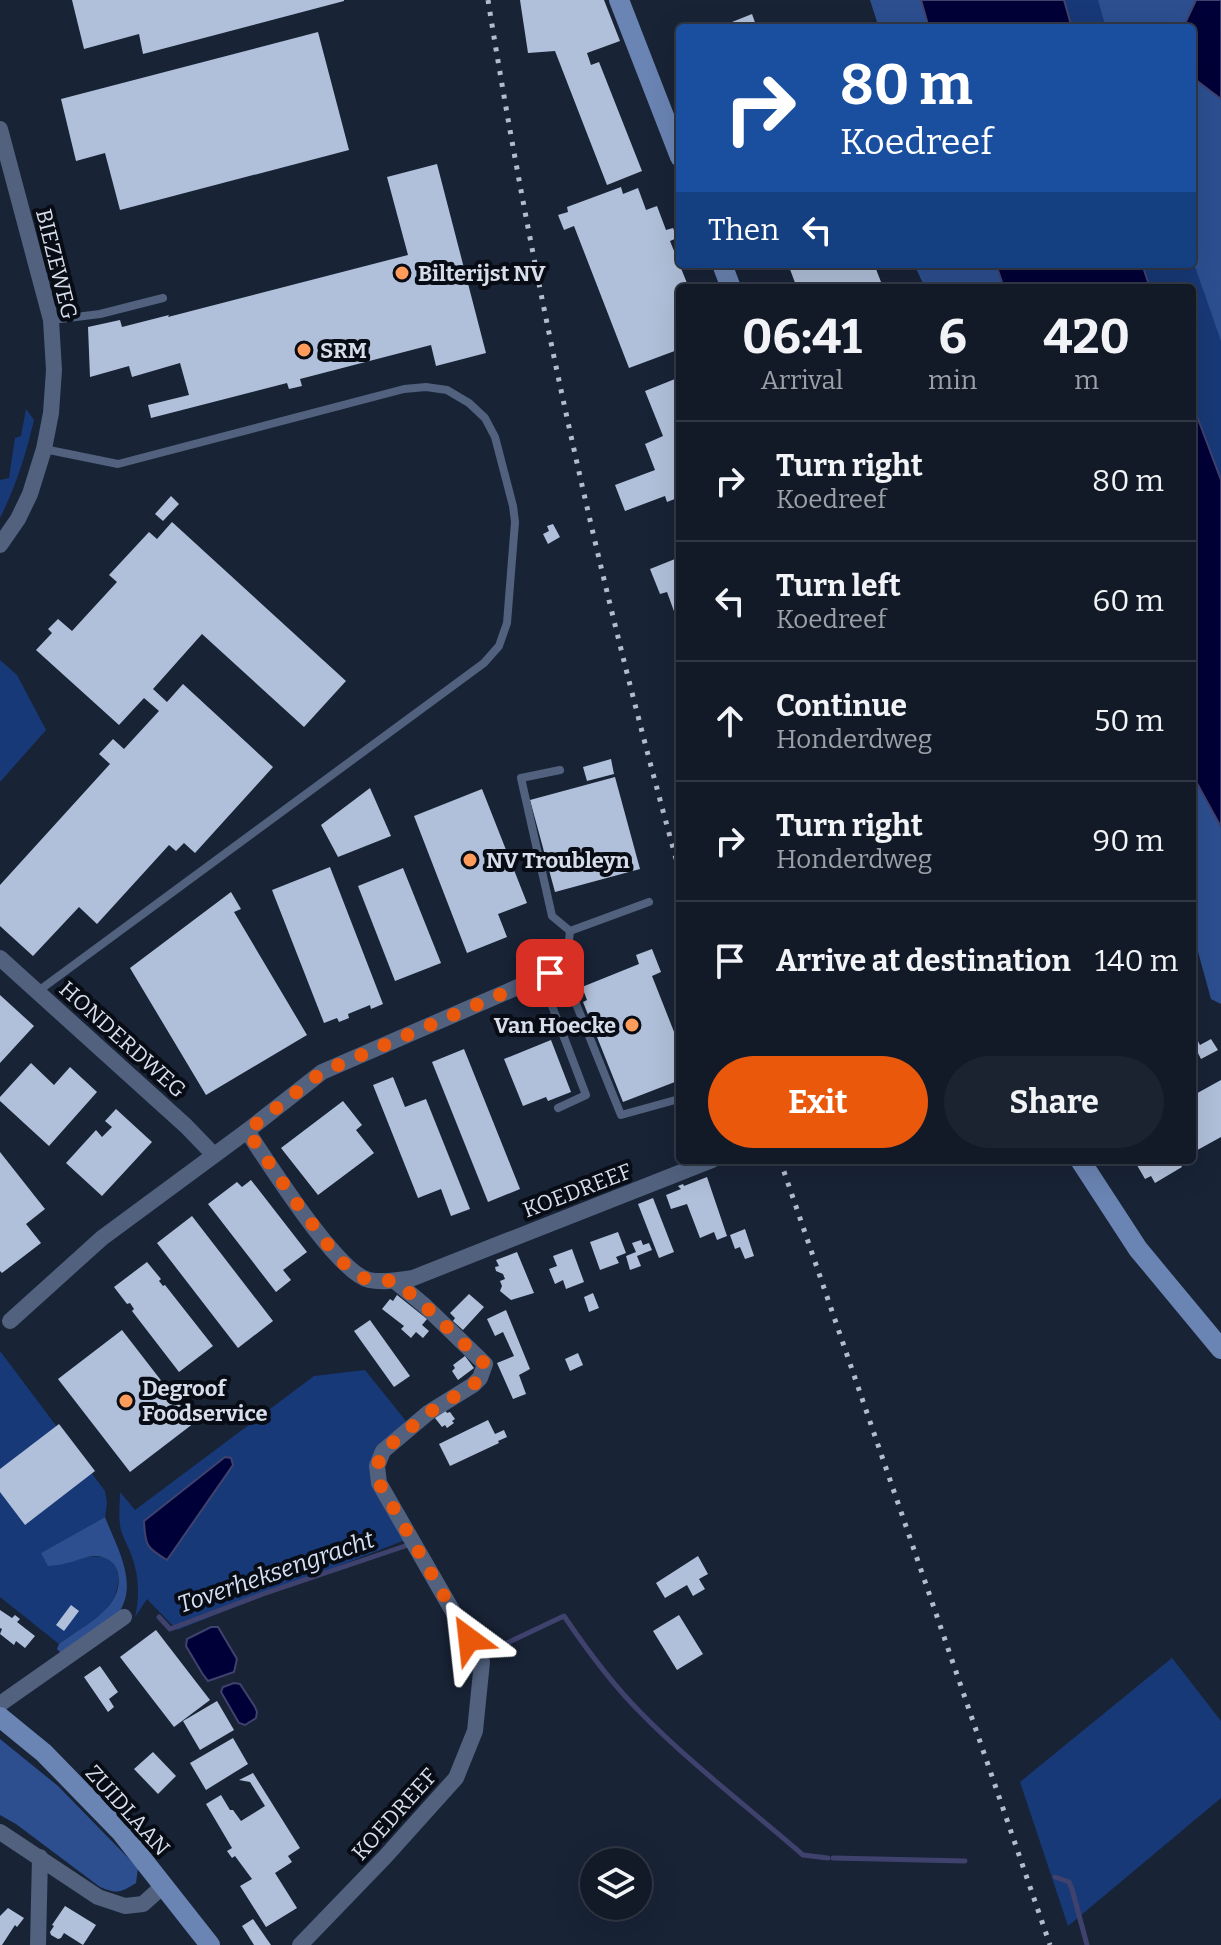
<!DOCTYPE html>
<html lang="en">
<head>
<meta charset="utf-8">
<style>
  :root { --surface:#121a28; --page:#1b2330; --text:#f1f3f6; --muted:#9ca1a8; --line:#313845; --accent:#ea580c }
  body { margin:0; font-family:Bitter,serif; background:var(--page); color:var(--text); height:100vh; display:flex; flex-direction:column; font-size:30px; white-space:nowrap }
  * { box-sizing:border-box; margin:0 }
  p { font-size:26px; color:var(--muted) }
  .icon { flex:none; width:44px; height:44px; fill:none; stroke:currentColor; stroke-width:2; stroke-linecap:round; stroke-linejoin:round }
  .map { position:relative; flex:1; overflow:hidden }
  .panel { position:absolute; left:676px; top:284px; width:520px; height:880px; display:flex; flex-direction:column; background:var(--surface); border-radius:8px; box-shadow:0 8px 32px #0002,0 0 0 2px var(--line) }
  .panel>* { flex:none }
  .hud { position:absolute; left:676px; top:24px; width:520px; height:244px; border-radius:8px; box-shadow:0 8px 32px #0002,0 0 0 2px var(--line); background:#1a4fa0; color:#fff; overflow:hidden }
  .fabs { position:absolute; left:580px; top:1848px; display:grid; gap:16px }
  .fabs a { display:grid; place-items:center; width:72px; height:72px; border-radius:50%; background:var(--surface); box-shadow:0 8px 32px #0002,0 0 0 2px var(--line); font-size:40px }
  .pin { position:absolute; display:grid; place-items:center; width:68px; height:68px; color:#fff; margin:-34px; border-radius:16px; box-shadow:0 4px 12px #0006 }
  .me { position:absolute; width:88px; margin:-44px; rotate:330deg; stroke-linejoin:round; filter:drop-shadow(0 0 6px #0008) }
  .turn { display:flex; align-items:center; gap:28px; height:168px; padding:0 32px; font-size:36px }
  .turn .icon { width:104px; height:104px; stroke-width:2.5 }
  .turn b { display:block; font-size:56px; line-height:68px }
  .then { display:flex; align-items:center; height:76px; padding:0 32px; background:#0003; gap:16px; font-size:30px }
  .eta { display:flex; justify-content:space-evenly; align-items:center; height:136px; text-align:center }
  .eta b { font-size:48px; font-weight:700; line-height:56px }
  .cta { display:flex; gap:16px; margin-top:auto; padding:16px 32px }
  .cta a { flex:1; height:92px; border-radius:48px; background:var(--accent); color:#fff; font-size:32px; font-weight:700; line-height:92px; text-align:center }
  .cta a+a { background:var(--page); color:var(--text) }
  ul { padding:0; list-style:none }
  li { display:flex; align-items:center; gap:24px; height:120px; padding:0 32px; border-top:2px solid var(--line) }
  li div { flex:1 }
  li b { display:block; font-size:30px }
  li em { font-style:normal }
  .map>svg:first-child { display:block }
  .green { fill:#183977 }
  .forest { fill:#2d4f90 }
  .water { fill:#000038; stroke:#40426e; stroke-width:2 }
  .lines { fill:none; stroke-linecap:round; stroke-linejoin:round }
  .stream { stroke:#40426e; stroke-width:5 }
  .building { fill:#b1c0da }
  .lane { stroke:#51617e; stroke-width:8 }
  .street { stroke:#51617e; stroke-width:16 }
  .secondary { stroke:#6a84b3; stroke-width:20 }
  .rail { stroke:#b5bdcc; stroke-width:5; stroke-dasharray:4 8; stroke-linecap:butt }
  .route { stroke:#ea580c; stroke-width:14; stroke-dasharray:0 25.2 }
  .poi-dot { fill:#ff9b5b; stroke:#080c15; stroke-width:3 }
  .labels { text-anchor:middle; stroke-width:8; stroke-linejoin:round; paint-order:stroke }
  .street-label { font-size:22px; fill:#d6ddeb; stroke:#080c15 }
  .poi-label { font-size:22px; font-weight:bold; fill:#d6ddeb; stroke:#080c15; text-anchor:start }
  .water-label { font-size:24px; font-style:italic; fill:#d5e0f3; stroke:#080c15 }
</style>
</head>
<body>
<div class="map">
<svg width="1221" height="1945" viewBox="0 0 1221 1945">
  <rect width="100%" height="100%" fill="#182336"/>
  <g class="green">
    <polygon points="1064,0 1221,0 1221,480 1192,403 1192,288 1150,288 1142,264 1192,264 1192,28 1072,28"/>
    <path d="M26 409 34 420C26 454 16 486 0 518V480L9 478 15 438 21 436Z"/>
    <polygon points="0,660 17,675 46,730 0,782"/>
    <path d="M0 1351 105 1491 107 1503 105 1517 41 1553C55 1554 71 1558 85 1557 94 1557 102 1555 110 1560 116 1564 117 1570 118 1576 121 1611 82 1626 59 1644L0 1597Z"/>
    <path d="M365 1370 406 1421 375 1456 405 1540 177 1630 147 1599 135 1617C140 1595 139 1575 131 1554 128 1546 123 1538 121 1530 118 1518 120 1504 120 1492L135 1510 314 1376Z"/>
    <polygon points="1172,1658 1221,1721 1221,1798 1068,1926 1020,1782"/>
  </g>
  <g class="forest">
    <polygon points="870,0 921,0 929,28 879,28"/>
    <polygon points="1098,0 1221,0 1221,341 1192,258 1192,28 1106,28"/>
    <polygon points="914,264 996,264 1004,288 925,288"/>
    <polygon points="1192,774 1221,827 1221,1004 1211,999 1192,930"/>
    <path d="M105 1517C116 1546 138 1581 120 1611L61 1653 57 1649 59 1644C82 1626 128 1607 117 1570 114 1561 107 1558 98 1556 87 1555 77 1561 67 1563 61 1565 54 1565 48 1566L41 1553Z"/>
    <path d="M0 1739 58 1786 138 1868 136 1883C120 1893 117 1894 100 1887L16 1824 0 1815Z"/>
  </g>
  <g class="water">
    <polygon points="921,0 1064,0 1072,28 929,28"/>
    <polygon points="1196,0 1221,0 1221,99 1192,77 1192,28 1183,28"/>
    <polygon points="996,264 1142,264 1150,288 1004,288"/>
    <polygon points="1192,403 1221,480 1221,827 1192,774"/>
    <path d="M225 1457 231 1458 233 1465 167 1560C147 1548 145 1546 144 1521Z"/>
    <polygon points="211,1627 218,1627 237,1659 234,1672 208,1681 202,1673 186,1646 187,1639"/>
    <polygon points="234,1683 240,1684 255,1707 257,1712 256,1718 245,1725 239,1723 221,1692 223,1687"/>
  </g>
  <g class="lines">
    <g class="stream">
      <polyline points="159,1617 170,1629 263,1594 408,1545"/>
      <path d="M494 1649 564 1616C587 1650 612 1684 641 1713 691 1764 749 1808 803 1855L828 1858"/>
      <polyline points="833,1858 965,1861"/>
      <polyline points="1055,1877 1069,1882 1072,1889 1087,1945"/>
    </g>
  </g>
  <g class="building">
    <polygon points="72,0 344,0 344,1 143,54 139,34 84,49"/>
    <polygon points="520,0 604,0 620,41 587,53 591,65 599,62 642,171 607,185 555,51 528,53"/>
    <polygon points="752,14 757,28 717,28"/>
    <polygon points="318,32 349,150 120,210 105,153 76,161 61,99"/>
    <polygon points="437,164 486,353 436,366 431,345 300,379 302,386 289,389 287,383 151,418 148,405 189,395 180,363 132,377 129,366 90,377 88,327 120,320 122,327 169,315 168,317 408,255 387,177"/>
    <polygon points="621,187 623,194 638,188 646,210 657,206 666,230 673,228 677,238 670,241 689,288 680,288 680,349 629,368 574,226 564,230 558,215 568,212 567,207"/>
    <polygon points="788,264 874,264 883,287 797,288"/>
    <polygon points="680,377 680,497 667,502 665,496 625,511 615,485 655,470 645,444 663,436 645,391"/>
    <polygon points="171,496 179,504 163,521 155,514"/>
    <polygon points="172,522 346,681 304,727 202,634 153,689 167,702 183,684 273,767 195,853 184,843 176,851 169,845 97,924 79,907 33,956 0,926 0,885 110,764 99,754 113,739 124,749 159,711 144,698 119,725 36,650 52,633 48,629 58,619 72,631 117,582 109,575 149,532 157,539"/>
    <polygon points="553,524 560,537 548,544 543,534 549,531 547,526"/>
    <polygon points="680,557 680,612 675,614 667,592 660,594 650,569"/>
    <polygon points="611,759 614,774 587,781 583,767"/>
    <polygon points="615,777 640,869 555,892 530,800"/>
    <polygon points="370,788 391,836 338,857 321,825"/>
    <polygon points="482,789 527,903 498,914 507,937 467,953 414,816"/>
    <polygon points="330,867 383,1004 371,1009 370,1005 348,1014 349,1018 339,1022 337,1018 324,1023 272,890"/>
    <polygon points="403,868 441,963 395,981 358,886"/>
    <polygon points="231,892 241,909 234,912 307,1035 206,1095 130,968"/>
    <polygon points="652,949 661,972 652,976 680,1047 680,1080 623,1102 583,1002 587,1000 582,987 639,964 636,955"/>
    <polygon points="0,995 34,1026 0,1063"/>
    <polygon points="1192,1030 1200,1045 1211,1039 1218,1050 1201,1059 1198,1053 1192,1057"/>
    <polygon points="551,1040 571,1092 548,1101 546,1097 523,1106 504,1059"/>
    <polygon points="464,1049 520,1189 488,1202 432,1062"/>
    <polygon points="31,1063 54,1085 70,1067 97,1092 49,1146 0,1101 0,1097"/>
    <polygon points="393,1077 405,1107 426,1099 470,1209 451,1216 441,1189 418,1198 373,1085"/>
    <polygon points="1221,1080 1221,1137 1192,1153 1192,1096"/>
    <polygon points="343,1101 362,1125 356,1130 374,1153 318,1195 281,1148"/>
    <polygon points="116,1109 152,1142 102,1196 66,1163 96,1130 102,1137 112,1127 105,1121"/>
    <polygon points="0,1152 45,1209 26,1224 41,1243 2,1273 0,1271"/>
    <polygon points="1134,1160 1178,1160 1182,1167 1155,1183 1151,1176 1145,1179"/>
    <polygon points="707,1177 727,1236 717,1240 714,1232 700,1238 687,1204 671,1209 666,1195 681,1189 678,1186 683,1184 684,1186"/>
    <polygon points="251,1180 307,1252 283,1270 291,1280 276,1292 208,1204 237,1182 242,1187"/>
    <polygon points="653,1198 674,1252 659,1258 638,1204"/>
    <polygon points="192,1216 273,1321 238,1348 157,1243"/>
    <polygon points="745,1229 754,1256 745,1259 740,1247 735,1249 730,1235"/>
    <polygon points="618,1232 626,1253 616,1257 619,1263 600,1270 590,1242"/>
    <polygon points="641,1240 643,1245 649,1243 652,1250 637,1256 641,1266 630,1270 626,1256 636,1252 632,1243"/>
    <polygon points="572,1249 584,1282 566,1289 563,1280 555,1284 549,1269 557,1266 553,1256"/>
    <polygon points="517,1252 534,1293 511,1300 500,1291 502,1286 500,1281 505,1279 503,1274 496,1271 495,1267 499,1266 496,1260"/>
    <polygon points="147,1262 161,1279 159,1281 163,1286 165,1285 213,1346 179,1372 132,1311 134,1309 130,1303 127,1304 114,1287"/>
    <polygon points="593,1293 599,1308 589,1312 584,1297"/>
    <polygon points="469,1294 484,1307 463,1330 453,1321 455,1318 450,1313"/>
    <polygon points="397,1295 427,1319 422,1325 429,1331 423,1338 416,1332 411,1338 401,1329 404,1326 382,1309 390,1299 393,1301"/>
    <polygon points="506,1310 530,1369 519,1375 526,1394 513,1399 497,1363 514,1356 503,1332 495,1336 487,1319"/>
    <polygon points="370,1320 410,1376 394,1387 354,1331"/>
    <polygon points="122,1330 194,1423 130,1472 58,1379"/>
    <polygon points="578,1353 583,1365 570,1371 565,1359"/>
    <polygon points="465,1356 474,1368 458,1380 452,1371 455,1368 453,1365"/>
    <polygon points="445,1410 447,1413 450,1412 455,1419 452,1421 454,1423 447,1428 445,1425 442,1427 435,1418"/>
    <polygon points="488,1420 495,1434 504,1430 507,1437 498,1441 499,1443 450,1466 439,1444"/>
    <polygon points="59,1424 95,1471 25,1525 0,1492 0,1469"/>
    <polygon points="698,1556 708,1574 699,1579 705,1589 693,1596 687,1585 665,1598 656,1583"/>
    <polygon points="71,1605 79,1611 64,1631 56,1625"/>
    <polygon points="0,1610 12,1618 15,1615 20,1619 17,1622 35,1636 25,1648 16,1641 14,1645 0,1634 2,1629 0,1628"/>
    <polygon points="679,1615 703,1654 677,1670 653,1631"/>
    <polygon points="156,1630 210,1700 174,1727 120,1657"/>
    <polygon points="100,1666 118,1692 109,1699 114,1707 108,1712 84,1677"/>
    <polygon points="217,1701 234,1730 200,1750 183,1721"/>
    <polygon points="233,1738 248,1764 206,1790 190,1763"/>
    <polygon points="153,1752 176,1776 158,1794 134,1769"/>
    <polygon points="253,1773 300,1848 288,1856 292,1862 275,1873 297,1908 266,1927 240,1886 252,1879 235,1856 232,1858 227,1851 232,1848 206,1804 221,1795 230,1810 233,1810 241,1821 265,1806 250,1782 239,1780"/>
    <polygon points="65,1906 96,1925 83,1945 64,1933 61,1938 58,1939 51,1935 50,1932 54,1926 52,1925"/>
    <polygon points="8,1908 24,1918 17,1927 15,1925 2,1945 0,1945 0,1916"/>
    <polygon points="253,1919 271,1945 254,1945 242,1926"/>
  </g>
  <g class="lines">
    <g class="lane">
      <polyline points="52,320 100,314 163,298"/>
      <polyline points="560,770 521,778 552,916 570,931"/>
      <polyline points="649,902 570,931 569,940 550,973 570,989 621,1115 679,1099"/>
      <polyline points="541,977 586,1095 558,1108"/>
      <polyline points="37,992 484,663 499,646 507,623 515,522 513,506 495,437 485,418 469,403 447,390 426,387 404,389 118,464 44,449"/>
    </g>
    <g class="street">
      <polyline points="0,129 51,320 54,370 51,413 44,449 30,494 18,519 0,545"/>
      <polyline points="0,958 186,1126 214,1155"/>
      <polyline points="247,1131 322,1072 550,973"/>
      <path d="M10 1321 102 1238 247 1131C268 1162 337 1273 369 1280 383 1283 399 1280 413 1278L712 1160"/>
      <polyline points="0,1704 124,1617"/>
      <polyline points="0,1832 98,1897 125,1906 143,1904 163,1886"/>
      <polyline points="38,1945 40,1857"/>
      <polyline points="300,1945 385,1857 456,1778 475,1731 482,1662 379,1483 377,1466 383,1451 428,1413 473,1385 480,1378 485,1364 425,1306 395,1281"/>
    </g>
    <g class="secondary">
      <polyline points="619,0 680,157"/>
      <polyline points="722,264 731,288"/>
      <polyline points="1080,1160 1138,1249 1221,1349"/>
      <polyline points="0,1717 44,1753 121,1832 210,1945"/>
    </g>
    <g class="rail">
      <path d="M488 0C535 294 600 585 680 873"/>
      <polyline points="780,1160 1050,1945"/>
    </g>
  </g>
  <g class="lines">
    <polyline class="route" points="469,1639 379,1483 377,1466 383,1451 428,1413 473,1385 480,1378 485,1364 425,1306 395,1281 367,1280 351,1270 337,1257 298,1205 247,1131 322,1072 550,973"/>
  </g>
  <g class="poi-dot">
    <circle cx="402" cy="273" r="8"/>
    <circle cx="304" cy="350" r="8"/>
    <circle cx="470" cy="860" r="8"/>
    <circle cx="632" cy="1025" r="8"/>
    <circle cx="126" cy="1401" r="8"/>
  </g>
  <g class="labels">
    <g class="street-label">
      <text transform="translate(57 264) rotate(76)" y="8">BIEZEWEG</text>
      <text transform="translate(123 1039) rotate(42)" y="8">HONDERDWEG</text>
      <text transform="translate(577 1190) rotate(-21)" y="8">KOEDREEF</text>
      <text transform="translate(128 1810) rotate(48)" y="8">ZUIDLAAN</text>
      <text transform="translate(394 1814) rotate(-48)" y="8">KOEDREEF</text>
    </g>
    <g class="poi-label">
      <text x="418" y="281">Bilterijst NV</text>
      <text x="320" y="358">SRM</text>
      <text x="486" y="868">NV Troubleyn</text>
      <text x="616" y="1033" text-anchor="end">Van Hoecke</text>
      <text x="142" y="1396">Degroof<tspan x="142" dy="25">Foodservice</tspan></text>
    </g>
    <g class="water-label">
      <text transform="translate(276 1572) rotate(-19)" y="8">Toverheksengracht</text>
    </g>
  </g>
</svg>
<div class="fabs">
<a><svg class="icon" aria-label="layers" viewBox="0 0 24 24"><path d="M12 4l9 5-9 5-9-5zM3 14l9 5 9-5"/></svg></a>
</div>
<div class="pin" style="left:550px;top:973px;background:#d93025"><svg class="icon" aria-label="arrive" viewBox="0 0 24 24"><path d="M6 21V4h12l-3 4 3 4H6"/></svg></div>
<svg class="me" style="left:469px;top:1639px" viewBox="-20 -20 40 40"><path d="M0-17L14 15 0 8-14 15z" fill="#ea580c" stroke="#fff" stroke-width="4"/></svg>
<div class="hud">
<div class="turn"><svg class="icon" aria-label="right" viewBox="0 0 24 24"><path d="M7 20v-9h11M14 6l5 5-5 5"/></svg><div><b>80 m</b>Koedreef</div></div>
<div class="then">Then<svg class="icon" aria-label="left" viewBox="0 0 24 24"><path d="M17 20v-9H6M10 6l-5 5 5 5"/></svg></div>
</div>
<section class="panel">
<div class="eta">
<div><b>06:41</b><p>Arrival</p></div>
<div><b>6</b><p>min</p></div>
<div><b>420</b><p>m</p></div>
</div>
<ul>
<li><svg class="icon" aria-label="right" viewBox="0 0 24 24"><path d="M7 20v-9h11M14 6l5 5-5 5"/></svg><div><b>Turn right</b><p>Koedreef</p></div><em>80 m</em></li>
<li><svg class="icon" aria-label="left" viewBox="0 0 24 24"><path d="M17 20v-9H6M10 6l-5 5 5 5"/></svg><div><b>Turn left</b><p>Koedreef</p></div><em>60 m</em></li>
<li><svg class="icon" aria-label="ahead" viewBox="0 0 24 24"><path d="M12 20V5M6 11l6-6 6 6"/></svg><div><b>Continue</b><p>Honderdweg</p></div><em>50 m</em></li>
<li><svg class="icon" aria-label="right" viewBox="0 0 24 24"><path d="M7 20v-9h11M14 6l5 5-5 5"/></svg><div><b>Turn right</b><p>Honderdweg</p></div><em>90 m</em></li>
<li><svg class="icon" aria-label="arrive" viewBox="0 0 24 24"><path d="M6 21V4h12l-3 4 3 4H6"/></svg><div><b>Arrive at destination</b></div><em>140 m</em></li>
</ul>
<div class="cta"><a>Exit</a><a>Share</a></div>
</section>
</div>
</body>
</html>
